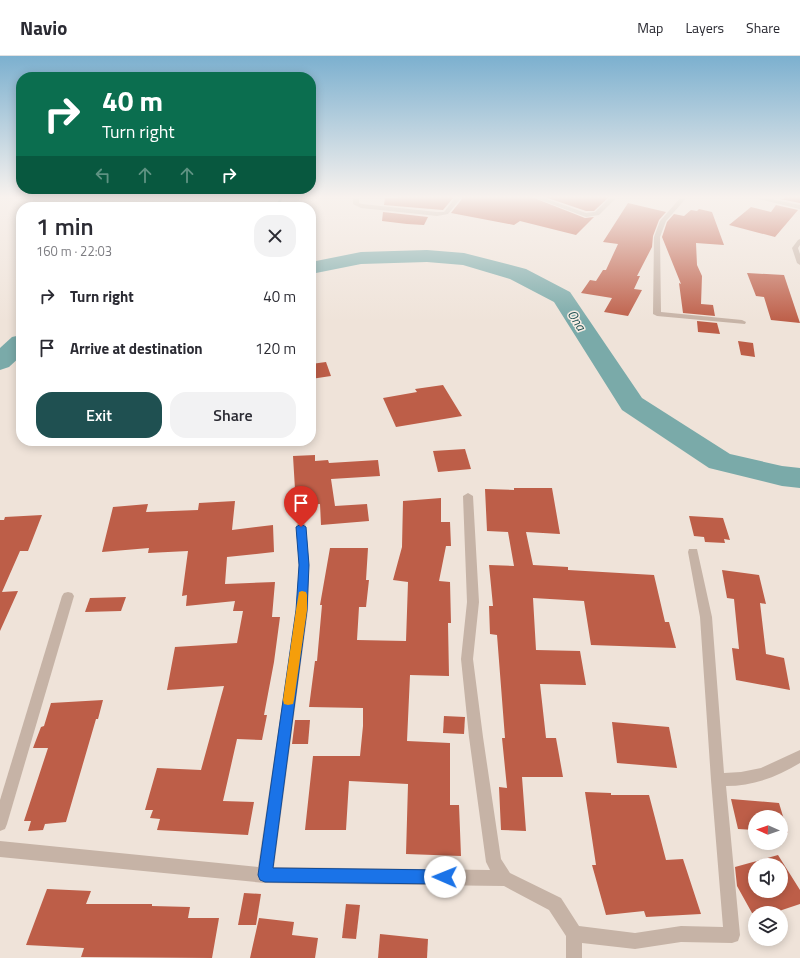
<!DOCTYPE html>
<html lang="en">
<head>
<meta charset="utf-8">
<style>
  :root { --surface:#fff; --page:#f2f2f3; --text:#2b2b33; --muted:#7c7c81; --line:#e1e1e2; --accent:#1f5051 }
  body { margin:0; font-family:"Titillium Web",sans-serif; background:var(--page); color:var(--text); height:100vh; display:flex; flex-direction:column; font-size:15px; white-space:nowrap }
  * { box-sizing:border-box; margin:0 }
  p { font-size:13px; color:var(--muted) }
  .icon { flex:none; width:22px; height:22px; fill:none; stroke:currentColor; stroke-width:2; stroke-linecap:round; stroke-linejoin:round }
  .map { position:relative; flex:1; overflow:hidden }
  .drawer { position:absolute; left:16px; top:146px; width:300px; height:244px; display:flex; flex-direction:column; background:var(--surface); border-radius:16px; box-shadow:0 2px 10px #0003 }
  .drawer>* { flex:none }
  .top-card { position:absolute; left:16px; top:16px; width:300px; height:122px; border-radius:16px; box-shadow:0 2px 10px #0003; background:#0b6e4f; color:#fff; overflow:hidden }
  .needle { width:26px; rotate:272deg }
  .buttons { position:absolute; left:748px; top:754px; display:grid; gap:8px }
  .buttons a { display:grid; place-items:center; width:40px; height:40px; border-radius:50%; background:var(--surface); box-shadow:0 2px 10px #0003; font-size:20px }
  .pin { position:absolute; display:grid; place-items:center; width:34px; height:34px; color:#fff; margin:-41px -17px; border-radius:50% 50% 50% 0; rotate:-45deg; box-shadow:0 0 4px #0007 }
  .pin .icon { rotate:45deg }
  .me { position:absolute; width:44px; margin:-22px; rotate:271deg; stroke-linejoin:round; filter:drop-shadow(0 0 3px #0008) }
  .turn { display:flex; align-items:center; gap:14px; height:84px; padding:0 20px; font-size:18px }
  .turn .icon { width:52px; height:52px; stroke-width:2.5 }
  .turn b { display:block; font-size:28px; line-height:34px }
  .lanes { display:flex; align-items:center; height:38px; padding:0 20px; background:#0003; justify-content:center; gap:20px; direction:ltr }
  .lanes .off { opacity:.35 }
  .round { display:grid; place-items:center; flex:none; width:42px; height:42px; border-radius:16px; background:var(--page) }
  .overview { display:flex; align-items:center; justify-content:space-between; height:68px; padding:0 20px }
  h1 { font-size:24px; font-weight:600; line-height:30px }
  .primary-button { display:flex; gap:8px; margin-top:auto; padding:8px 20px }
  .primary-button a { flex:1; height:46px; border-radius:16px; background:var(--accent); color:#fff; font-size:16px; font-weight:600; line-height:46px; text-align:center }
  .primary-button a+a { background:var(--page); color:var(--text) }
  ul { padding:0; list-style:none }
  li { display:flex; align-items:center; gap:12px; height:52px; padding:0 20px }
  li div { flex:1 }
  li b { display:block; font-size:15px }
  li em { font-style:normal }
  header { display:flex; align-items:center; gap:24px; box-sizing:border-box; height:56px; padding:0 20px; background:var(--surface); border-bottom:1px solid var(--line) }
  header strong { font-size:19px }
  nav { display:flex; gap:22px; margin-inline-start:auto; font-size:14px }
  .map>svg:first-child { display:block }
  .lines { fill:none; stroke-linecap:round; stroke-linejoin:round }
  .stream { fill:#7aaaa9; fill-rule:evenodd }
  .river { fill:#7aaaa9; fill-rule:evenodd }
  .building { fill:#bd5e48; fill-rule:evenodd }
  .street { fill:#c6b3a6; fill-rule:evenodd }
  .route { fill:#1a73e8; stroke:#114b97 }
  .slow { fill:#f59e0b }
  .labels { text-anchor:middle; stroke-width:3; stroke-linejoin:round; paint-order:stroke }
  .far-water-label { font-size:13px; font-style:italic; fill:#1f5051; stroke:#f7ede4 }
</style>
</head>
<body>
<header>
<strong>Navio</strong>
<nav><a>Map</a><a>Layers</a><a>Share</a></nav>
</header>
<div class="map">
<svg width="800" height="902" viewBox="0 0 800 902">
  <rect width="100%" height="100%" fill="#efe3d9"/>
  <g class="lines">
    <g class="stream">
      <polygon points="281,140 283,140 279,151 275,151"/>
      <polygon points="311,210 313,211 313,213 311,213"/>
    </g>
    <g class="river">
      <polygon points="427,194 464,197 526,213 570,236 642,342 730,398 782,410 800,412 800,432 782,430 709,412 622,354 554,246 510,223 463,209 427,206 361,208 311,218 311,206 361,196"/>
      <polygon points="21,279 21,300 9,311 0,314 0,292 12,281"/>
    </g>
  </g>
  <g class="building">
    <polygon points="398,140 453,140 453,142 443,154 384,149 385,142 398,142"/>
    <polygon points="462,140 529,140 585,162 594,161 576,179 520,165 514,169 451,157 462,143"/>
    <polygon points="542,140 610,140 594,155 586,155"/>
    <polygon points="787,140 800,140 800,147 780,143 783,143"/>
    <polygon points="628,147 666,156 659,164 653,180 652,191 637,220 640,220 634,233 642,234 628,260 604,256 612,242 581,237 590,224 596,225 603,214 606,214 618,188 603,186"/>
    <polygon points="776,149 798,154 775,181 729,169 751,151 771,156"/>
    <polygon points="699,153 712,156 724,189 696,187 697,209 702,220 701,248 713,249 715,260 683,257 679,227 681,228 662,181 667,166 674,158 684,160 691,154 697,155"/>
    <polygon points="383,156 428,161 424,169 407,168 382,165"/>
    <polygon points="747,217 784,219 800,267 771,264 764,241 756,240"/>
    <polygon points="697,265 717,267 720,278 698,276"/>
    <polygon points="738,285 753,287 755,301 741,299"/>
    <polygon points="326,306 331,320 311,323 311,308"/>
    <polygon points="443,329 462,360 396,371 383,342 417,336 415,333"/>
    <polygon points="465,393 471,413 438,416 433,395"/>
    <polygon points="315,399 315,405 328,404 329,407 378,404 380,420 331,423 335,450 367,448 369,465 321,469 320,448 296,450 293,400"/>
    <polygon points="514,432 552,432 560,478 526,476 533,509 568,511 568,514 654,519 665,566 669,566 676,592 591,589 584,545 533,542 536,594 580,595 586,629 540,628 546,682 556,682 563,721 522,721 526,775 501,774 499,731 507,732 502,682 505,682 497,579 490,578 489,550 493,550 489,509 514,510 508,476 487,475 485,433 514,434"/>
    <polygon points="441,442 441,466 450,466 451,490 446,490 439,525 450,526 451,567 448,567 449,620 410,619 407,685 450,687 450,749 459,749 461,800 406,798 408,728 349,725 346,774 305,774 313,700 360,700 363,670 363,652 309,651 315,605 317,605 322,549 320,549 330,492 368,492 366,524 369,524 366,551 359,551 357,584 406,585 408,526 393,524 402,491 403,445"/>
    <polygon points="235,445 232,474 273,469 274,496 227,501 225,528 275,526 272,561 280,561 274,606 264,659 267,659 262,684 237,683 223,745 254,746 248,779 157,774 160,763 150,762 153,754 145,754 157,712 201,714 224,630 167,634 175,591 237,587 243,555 233,555 235,545 186,550 187,539 182,540 188,495 148,497 149,492 102,496 113,451 148,448 146,456 198,454 199,447"/>
    <polygon points="42,459 28,495 20,495 2,536 18,535 0,575 0,464 4,464 5,461"/>
    <polygon points="689,460 723,462 730,484 724,483 725,487 705,486 704,481 694,480"/>
    <polygon points="722,514 759,519 766,548 760,547 766,598 784,602 790,634 736,624 732,592 739,593 734,543 727,542"/>
    <polygon points="126,541 121,555 85,556 90,542"/>
    <polygon points="103,644 98,663 96,663 66,766 45,768 43,774 28,775 31,765 24,765 48,692 33,692 41,671 44,670 51,647"/>
    <polygon points="444,660 465,661 464,678 443,677"/>
    <polygon points="295,664 310,664 308,688 292,688"/>
    <polygon points="612,666 669,671 677,712 617,707"/>
    <polygon points="585,736 611,737 611,739 649,739 666,804 683,803 701,858 646,861 644,855 606,859 592,809 596,809"/>
    <polygon points="731,743 779,747 788,777 781,777 781,761 755,761 755,774 738,773"/>
    <path d="M778 799 800 834V848L773 857H752L737 830 735 811ZM755 809H781V835H755Z"/>
    <polygon points="47,833 91,835 86,848 152,848 152,850 190,851 188,862 219,862 212,902 81,901 84,892 26,889"/>
    <polygon points="244,837 261,838 256,869 238,869"/>
    <polygon points="346,848 360,849 356,883 342,882"/>
    <polygon points="259,862 294,866 292,879 318,882 315,902 250,902"/>
    <polygon points="380,878 428,883 427,902 378,902"/>
  </g>
  <g class="lines">
    <g class="street">
      <polygon points="353,140 359,140 359,147 362,148 437,156 444,156 455,142 454,140 460,140 461,142 448,158 437,160 361,152 353,148"/>
      <polygon points="530,140 538,140 586,157 595,156 612,140 618,140 599,159 586,161"/>
      <polygon points="682,140 688,140 666,165 660,181 661,256 742,264 746,266 745,268 657,260 653,258 654,181 660,165"/>
      <polygon points="747,140 756,140 800,149 800,153"/>
      <polygon points="800,183 800,189 798,192 800,198 800,209 797,207 792,192 798,184"/>
      <path d="M468 437 473 440 479 546 473 603 483 681 501 803 510 817 561 842 579 870 635 877 681 870 723 871 711 724 700 561 688 496 689 493H697L712 561 724 717 741 716 761 712 800 694V707C777 721 753 730 726 730L740 879 738 885 732 887 681 886 635 893 582 887V902H566V880L549 854 504 830 265 827 0 801V785L258 811 296 554 299 509 296 471 297 468H305L306 471 309 509 308 554 274 811 490 814 486 806 469 681 461 603 467 546 463 440Z"/>
      <polygon points="68,536 72,537 74,540 7,768 5,773 0,775 0,744 62,540 64,537"/>
    </g>
  </g>
  <linearGradient id="sky" x2="0" y2="1"><stop stop-color="#7cb0cf"/><stop offset="0.53" stop-color="#f8f2ee"/><stop offset="1" stop-color="#f8f2ee" stop-opacity="0"/></linearGradient>
  <rect width="800" height="266" fill="url(#sky)"/>
  <polygon class="route" points="301,468 306,471 309,509 307,554 273,812 445,814 450,816 452,821 450,826 445,828 265,826 260,824 258,819 296,554 299,509 296,471"/>
  <polygon class="slow" points="302,535 306,536 307,539 307,554 294,644 293,648 288,649 284,648 283,644 296,554 299,536"/>
  <g class="labels">
    <g class="far-water-label">
      <text transform="translate(577 264) rotate(57)" y="5">Ona</text>
    </g>
  </g>
</svg>
<div class="buttons">
<a><svg class="needle" viewBox="-14 -14 28 28"><path d="M0-13l5 13h-10z" fill="#e53935"/><path d="M0 13l5-13h-10z" fill="#7c7c81"/></svg></a>
<a><svg class="icon" aria-label="sound" viewBox="0 0 24 24"><path d="M4 9h4l5-4v14l-5-4H4zM17 9q2 3 0 6"/></svg></a>
<a><svg class="icon" aria-label="layers" viewBox="0 0 24 24"><path d="M12 4l9 5-9 5-9-5zM3 14l9 5 9-5"/></svg></a>
</div>
<div class="pin" style="left:301px;top:471px;background:#d93025"><svg class="icon" aria-label="arrive" viewBox="0 0 24 24"><path d="M6 21V4h12l-3 4 3 4H6"/></svg></div>
<svg class="me" style="left:445px;top:821px" viewBox="-20 -20 40 40"><circle r="19" fill="#fff"/><path d="M0-13L10 11 0 6-10 11z" fill="#1a73e8"/></svg>
<div class="top-card">
<div class="turn"><svg class="icon" aria-label="right" viewBox="0 0 24 24"><path d="M7 20v-9h11M14 6l5 5-5 5"/></svg><div><b>40 m</b>Turn right</div></div>
<div class="lanes"><svg class="icon off" aria-label="left" viewBox="0 0 24 24"><path d="M17 20v-9H6M10 6l-5 5 5 5"/></svg><svg class="icon off" aria-label="ahead" viewBox="0 0 24 24"><path d="M12 20V5M6 11l6-6 6 6"/></svg><svg class="icon off" aria-label="ahead" viewBox="0 0 24 24"><path d="M12 20V5M6 11l6-6 6 6"/></svg><svg class="icon" aria-label="right" viewBox="0 0 24 24"><path d="M7 20v-9h11M14 6l5 5-5 5"/></svg></div>
</div>
<section class="drawer">
<div class="overview"><div><h1>1 min</h1><p>160 m · 22:03</p></div><a class="round"><svg class="icon" aria-label="close" viewBox="0 0 24 24"><path d="M6 6l12 12M18 6L6 18"/></svg></a></div>
<ul>
<li><svg class="icon" aria-label="right" viewBox="0 0 24 24"><path d="M7 20v-9h11M14 6l5 5-5 5"/></svg><div><b>Turn right</b></div><em>40 m</em></li>
<li><svg class="icon" aria-label="arrive" viewBox="0 0 24 24"><path d="M6 21V4h12l-3 4 3 4H6"/></svg><div><b>Arrive at destination</b></div><em>120 m</em></li>
</ul>
<div class="primary-button"><a>Exit</a><a>Share</a></div>
</section>
</div>
</body>
</html>
